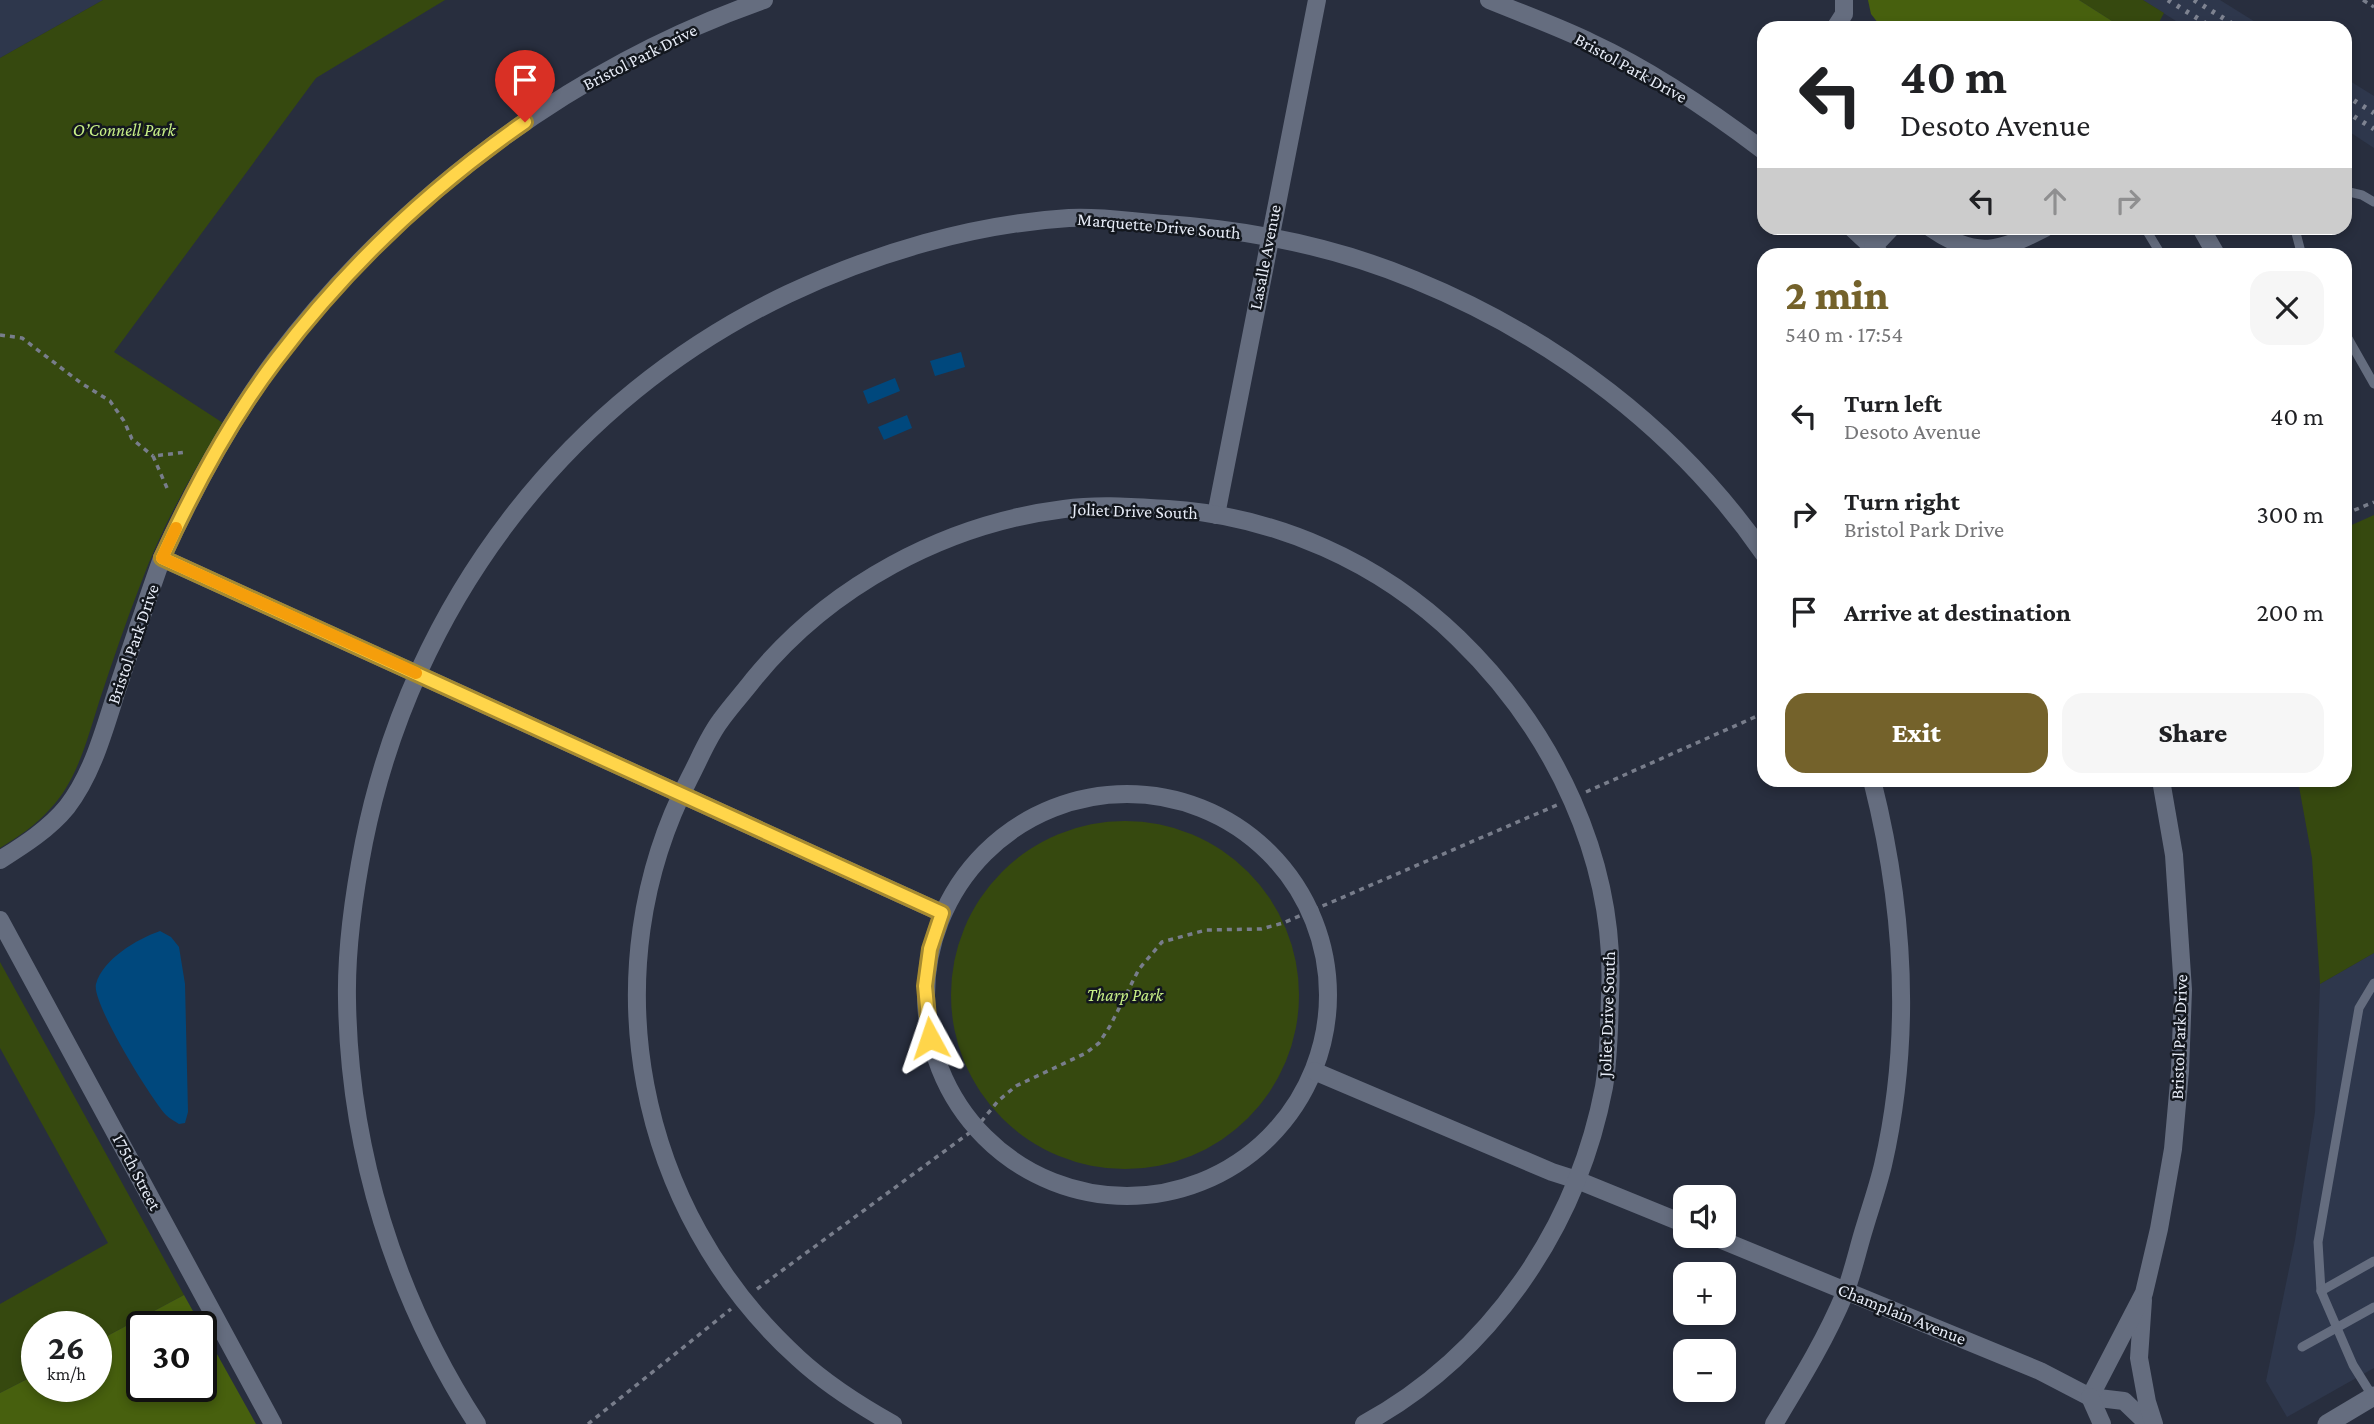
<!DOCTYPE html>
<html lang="en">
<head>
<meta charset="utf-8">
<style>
  :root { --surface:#fff; --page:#f6f6f6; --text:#202124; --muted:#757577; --accent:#74622b }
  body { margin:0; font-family:"Crimson Pro",serif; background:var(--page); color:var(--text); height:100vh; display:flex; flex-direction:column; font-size:26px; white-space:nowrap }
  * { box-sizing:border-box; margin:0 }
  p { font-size:23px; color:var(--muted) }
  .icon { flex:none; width:38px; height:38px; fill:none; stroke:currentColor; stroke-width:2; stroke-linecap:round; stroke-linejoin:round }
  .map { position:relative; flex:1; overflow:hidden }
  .side { position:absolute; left:1757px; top:248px; width:595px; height:539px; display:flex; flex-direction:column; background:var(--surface); border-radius:21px; box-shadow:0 4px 10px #0003 }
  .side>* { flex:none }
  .guide { position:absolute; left:1757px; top:21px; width:595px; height:214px; border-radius:21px; box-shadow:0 4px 10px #0003; background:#fff; color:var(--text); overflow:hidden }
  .tools { position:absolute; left:1673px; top:1185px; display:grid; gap:14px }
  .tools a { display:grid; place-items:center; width:63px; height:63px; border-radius:14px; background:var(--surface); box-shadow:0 4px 10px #0003; font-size:35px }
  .speed { position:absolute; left:21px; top:1311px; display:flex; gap:14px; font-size:35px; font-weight:700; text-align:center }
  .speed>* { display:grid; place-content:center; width:91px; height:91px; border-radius:50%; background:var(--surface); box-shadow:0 4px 10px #0003; line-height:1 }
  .speed small { font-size:18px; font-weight:400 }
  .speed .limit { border:4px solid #111; border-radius:10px; background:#fff; color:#111 }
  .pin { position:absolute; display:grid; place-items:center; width:60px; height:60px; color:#fff; margin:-72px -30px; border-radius:50% 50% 50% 0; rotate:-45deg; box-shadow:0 0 7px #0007 }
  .pin .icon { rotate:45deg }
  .me { position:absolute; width:77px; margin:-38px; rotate:355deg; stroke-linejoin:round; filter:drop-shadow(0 0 5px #0008) }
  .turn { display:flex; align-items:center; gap:24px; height:147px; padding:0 28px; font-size:32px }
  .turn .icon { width:91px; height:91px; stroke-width:2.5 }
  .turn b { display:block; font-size:49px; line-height:60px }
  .lanes { display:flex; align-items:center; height:66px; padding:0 28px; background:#0003; justify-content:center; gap:35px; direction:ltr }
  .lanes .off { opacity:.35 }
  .round { display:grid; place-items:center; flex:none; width:74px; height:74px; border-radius:21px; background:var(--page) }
  .head { display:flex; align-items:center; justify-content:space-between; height:119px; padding:0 28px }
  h1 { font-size:42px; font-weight:800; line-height:52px; color:var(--accent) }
  .button { display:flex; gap:14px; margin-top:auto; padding:14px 28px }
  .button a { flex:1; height:80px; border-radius:21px; background:var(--accent); color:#fff; font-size:28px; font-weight:800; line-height:80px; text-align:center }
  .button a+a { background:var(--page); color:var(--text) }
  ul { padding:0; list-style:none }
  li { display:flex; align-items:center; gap:21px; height:98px; padding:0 28px }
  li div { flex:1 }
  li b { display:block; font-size:26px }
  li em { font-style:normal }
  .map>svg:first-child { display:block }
  .built { fill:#2e374c }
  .green { fill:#36490f }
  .forest { fill:#47600e; fill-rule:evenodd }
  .water { fill:#00487d }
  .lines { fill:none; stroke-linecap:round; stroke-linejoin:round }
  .path { stroke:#787d8b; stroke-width:3.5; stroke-dasharray:5 5; stroke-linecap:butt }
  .service { stroke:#656d7f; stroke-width:9 }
  .minor { stroke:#656d7f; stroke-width:18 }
  .tertiary { stroke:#656d7f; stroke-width:19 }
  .rail { stroke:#7e8391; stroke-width:5; stroke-dasharray:3.5 7; stroke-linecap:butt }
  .route-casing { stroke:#a68a30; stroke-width:18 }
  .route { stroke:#ffd54a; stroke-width:12 }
  .slow { stroke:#f59e0b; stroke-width:12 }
  .labels { text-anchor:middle; stroke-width:5; stroke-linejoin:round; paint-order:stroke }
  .street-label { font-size:18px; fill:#e6ebf6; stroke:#13171e }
  .park-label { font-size:18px; font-style:italic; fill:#c7ef87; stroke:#13171e }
</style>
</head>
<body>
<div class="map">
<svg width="2374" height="1424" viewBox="0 0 2374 1424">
  <rect width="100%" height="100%" fill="#282e3e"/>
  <g class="built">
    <polygon points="0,0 103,0 0,58"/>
    <polygon points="2143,0 2220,0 2265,28 2187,28"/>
    <polygon points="2345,78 2374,96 2374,148 2345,129"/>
    <polygon points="2374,953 2374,1368 2287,1417 2266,1381 2295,1240 2315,1112 2320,984"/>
  </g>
  <g class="green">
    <path d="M103 0H445L316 78 114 352 223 423C191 475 162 526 141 583 126 621 113 660 100 699 88 736 78 780 50 809 36 825 18 837 0 848V58Z"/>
    <polygon points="2079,0 2143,0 2164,13 2156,28 2123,28"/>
    <polygon points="2374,515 2374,953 2320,984 2312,858 2298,781 2345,780 2345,528"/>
    <circle cx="1125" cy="995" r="174"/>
    <polygon points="0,962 184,1295 96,1342 96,1326 37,1326 37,1374 0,1393 0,1304 108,1243 0,1048"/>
  </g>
  <g class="forest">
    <polygon points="1868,0 2079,0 2123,28 1882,28 1871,14"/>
    <path d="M184 1295 256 1424H0V1393L37 1374V1386H96V1342ZM142 1326H201V1386H142Z"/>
  </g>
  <g class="water">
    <polygon points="961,352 965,367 935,376 930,361"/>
    <polygon points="895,378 900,391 868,404 863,391"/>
    <polygon points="907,415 912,428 884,440 878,427"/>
    <path d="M160 931 171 937 179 947 185 984 188 1112 185 1123 179 1124C175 1121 170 1119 166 1115 151 1099 91 1002 96 984 103 959 137 939 160 931Z"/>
  </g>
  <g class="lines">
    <g class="path">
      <polyline points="2363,0 2374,7"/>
      <polyline points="0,335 22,338 81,383 110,401 124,421 132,439 153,456"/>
      <polyline points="167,488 153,456 187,452"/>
      <polyline points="2345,514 2374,502"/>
      <polyline points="1586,792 1764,713"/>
      <polyline points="757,1289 976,1128 998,1101 1016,1086 1086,1053 1099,1043 1110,1026 1139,969 1162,942 1206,930 1261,929 1283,923 1557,805"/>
      <polyline points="588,1424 731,1309"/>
    </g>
    <g class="service">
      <polyline points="2345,191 2362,195 2374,202"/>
      <polyline points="2145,228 2162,256"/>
      <polyline points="2298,228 2296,233 2302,256"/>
      <polyline points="2345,333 2374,384"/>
      <polyline points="2321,1291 2318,1242 2359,1008 2374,983"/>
      <polyline points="2302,1347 2374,1307"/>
      <polyline points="2373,1397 2353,1365 2321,1291 2374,1261"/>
    </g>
    <g class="minor">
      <path d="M1489 0C1523 14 1559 27 1592 43 1653 71 1711 111 1764 151"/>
      <polyline points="1835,28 1844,14 1844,0"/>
      <polyline points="1852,228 1882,256"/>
      <path d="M1931 228C1977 260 2000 251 2045 228"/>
      <polyline points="2201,228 2217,256"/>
      <polyline points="1873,247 1891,228"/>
      <polyline points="1216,515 1317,0"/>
      <polyline points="162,558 942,913"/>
      <circle cx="1127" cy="995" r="201"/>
      <path d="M0 860C24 845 49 829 67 807 94 772 105 726 119 684 133 642 147 600 162 558 193 490 231 420 275 360 398 198 572 67 764 0"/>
      <polyline points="0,920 273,1424"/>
      <polyline points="1314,1071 1552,1172 1577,1180 1685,1224"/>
      <polyline points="1712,1236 2040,1371 2090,1397 2124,1401 2148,1424"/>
      <polyline points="2143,1300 2139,1358 2147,1402 2154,1424"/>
      <polyline points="2090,1397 2144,1293 2159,1229 2173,1149 2180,1071 2183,990 2174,855 2161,780"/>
      <polyline points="2090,1397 2102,1424"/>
      <path d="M477 1424C395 1298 349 1150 347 999 346 947 354 893 364 842 412 603 567 399 788 294 875 253 973 224 1069 218 1101 216 1134 222 1166 224 1251 230 1336 247 1415 280 1554 337 1678 430 1764 554"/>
      <path d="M893 1424C859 1405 826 1384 798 1358 636 1211 589 971 690 777 700 758 708 737 721 720 731 706 743 693 753 680 829 586 945 524 1064 509 1098 504 1134 507 1168 509 1276 516 1380 562 1458 638 1554 731 1617 861 1610 996 1609 1026 1609 1057 1604 1087 1577 1228 1490 1355 1364 1424"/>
      <path d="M1774 1424C1800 1381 1826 1339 1845 1293 1853 1272 1858 1248 1865 1226 1871 1206 1878 1186 1883 1165 1912 1038 1904 906 1872 780"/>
    </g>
    <polyline class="tertiary" points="2327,1424 2374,1396"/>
    <g class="rail">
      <polyline points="2168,0 2213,28"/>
      <polyline points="2194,0 2239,28"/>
      <polyline points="2345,95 2374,113"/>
      <polyline points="2345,111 2374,129"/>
    </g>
  </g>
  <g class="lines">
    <g class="route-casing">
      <path id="route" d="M525 122C431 187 345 269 276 360 231 419 193 490 162 558L942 913 930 949 925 986 930 1038"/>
    </g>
    <use href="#route" class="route"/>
    <polyline class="slow" points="176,528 162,558 416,673"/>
  </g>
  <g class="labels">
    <g class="street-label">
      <text transform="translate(640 57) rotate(-27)" y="6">Bristol Park Drive</text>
      <text transform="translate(1631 68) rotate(29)" y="6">Bristol Park Drive</text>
      <text transform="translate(1159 226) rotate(5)" y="6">Marquette Drive South</text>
      <text transform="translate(1265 257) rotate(-79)" y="6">Lasalle Avenue</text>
      <text transform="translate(1135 511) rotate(2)" y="6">Joliet Drive South</text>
      <text transform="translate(133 644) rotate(-71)" y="6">Bristol Park Drive</text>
      <text transform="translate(1607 1014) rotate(-88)" y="6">Joliet Drive South</text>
      <text transform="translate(2179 1037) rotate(-88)" y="6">Bristol Park Drive</text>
      <text transform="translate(137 1172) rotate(62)" y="6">175th Street</text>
      <text transform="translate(1902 1314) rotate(22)" y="6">Champlain Avenue</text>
    </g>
    <g class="park-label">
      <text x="124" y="136">O’Connell Park</text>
      <text x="1125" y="1001">Tharp Park</text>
    </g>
  </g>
</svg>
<div class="tools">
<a><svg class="icon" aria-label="sound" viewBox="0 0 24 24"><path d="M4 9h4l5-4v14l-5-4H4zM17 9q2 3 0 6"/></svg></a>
<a>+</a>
<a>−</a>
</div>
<div class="speed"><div>26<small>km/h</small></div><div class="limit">30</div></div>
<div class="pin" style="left:525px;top:122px;background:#d93025"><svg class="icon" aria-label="arrive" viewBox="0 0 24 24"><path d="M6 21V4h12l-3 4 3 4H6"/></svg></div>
<svg class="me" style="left:930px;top:1038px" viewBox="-20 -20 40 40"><path d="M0-17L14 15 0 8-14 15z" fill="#ffd54a" stroke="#fff" stroke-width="4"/></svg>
<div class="guide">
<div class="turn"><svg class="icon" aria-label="left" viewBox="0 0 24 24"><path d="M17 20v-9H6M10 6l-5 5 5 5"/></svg><div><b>40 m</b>Desoto Avenue</div></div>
<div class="lanes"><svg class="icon" aria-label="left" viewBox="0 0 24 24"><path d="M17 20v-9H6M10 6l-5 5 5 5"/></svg><svg class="icon off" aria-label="ahead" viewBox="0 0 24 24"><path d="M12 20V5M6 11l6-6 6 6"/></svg><svg class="icon off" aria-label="right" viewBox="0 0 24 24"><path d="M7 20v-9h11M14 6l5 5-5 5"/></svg></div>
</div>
<section class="side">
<div class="head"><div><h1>2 min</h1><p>540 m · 17:54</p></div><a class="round"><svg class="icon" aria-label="close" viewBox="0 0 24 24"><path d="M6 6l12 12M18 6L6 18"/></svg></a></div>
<ul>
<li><svg class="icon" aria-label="left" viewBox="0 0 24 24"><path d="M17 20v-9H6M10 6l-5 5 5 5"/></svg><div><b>Turn left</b><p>Desoto Avenue</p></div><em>40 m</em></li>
<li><svg class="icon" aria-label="right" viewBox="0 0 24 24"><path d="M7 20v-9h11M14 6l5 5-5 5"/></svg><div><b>Turn right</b><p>Bristol Park Drive</p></div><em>300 m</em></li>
<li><svg class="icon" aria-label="arrive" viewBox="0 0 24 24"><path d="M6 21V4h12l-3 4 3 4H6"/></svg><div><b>Arrive at destination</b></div><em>200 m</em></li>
</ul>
<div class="button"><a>Exit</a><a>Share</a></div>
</section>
</div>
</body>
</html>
